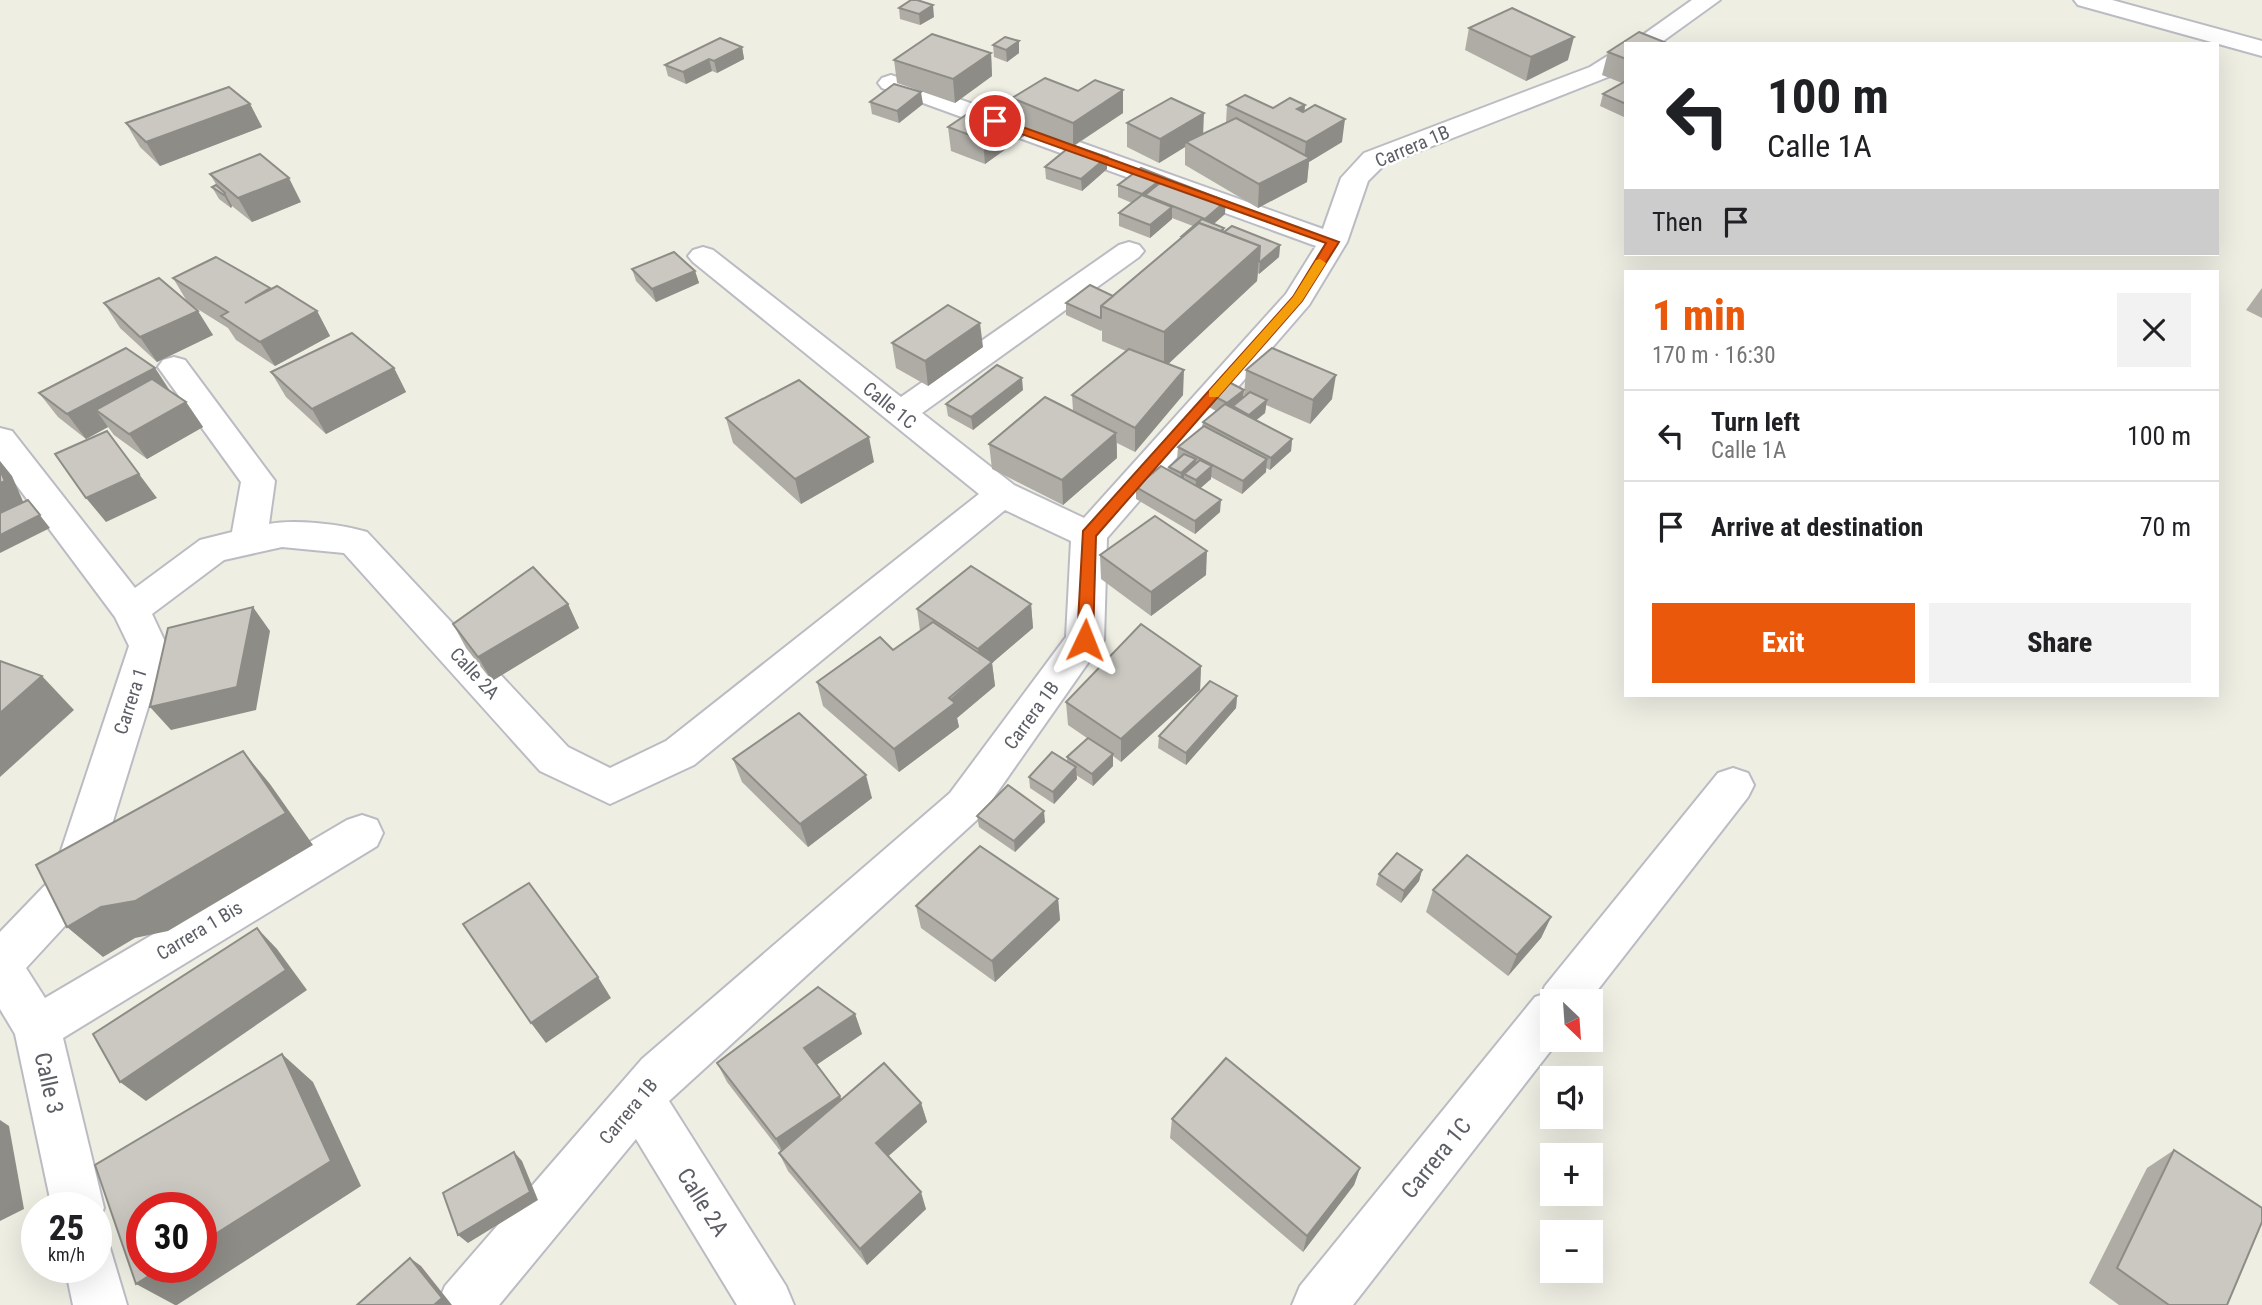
<!DOCTYPE html>
<html lang="en">
<head>
<meta charset="utf-8">
<style>
  :root { --surface:#fff; --page:#f2f2f2; --text:#202124; --muted:#757577; --line:#e0e0e0; --accent:#ea580c }
  body { margin:0; font-family:"Roboto Condensed",sans-serif; background:var(--page); color:var(--text); height:100vh; display:flex; flex-direction:column; font-size:26px; white-space:nowrap }
  * { box-sizing:border-box; margin:0 }
  p { font-size:23px; color:var(--muted) }
  .icon { flex:none; width:38px; height:38px; fill:none; stroke:currentColor; stroke-width:2; stroke-linecap:round; stroke-linejoin:round }
  .map { position:relative; flex:1; overflow:hidden }
  .details { position:absolute; left:1624px; top:270px; width:595px; height:427px; display:flex; flex-direction:column; background:var(--surface); border-radius:0px; box-shadow:0 7px 28px #0002 }
  .details>* { flex:none }
  .banner { position:absolute; left:1624px; top:42px; width:595px; height:214px; border-radius:0px; box-shadow:0 7px 28px #0002; background:#fff; color:var(--text); overflow:hidden }
  .needle { width:46px; rotate:155deg }
  .fabs { position:absolute; left:1540px; top:989px; display:grid; gap:14px }
  .fabs a { display:grid; place-items:center; width:63px; height:63px; border-radius:0px; background:var(--surface); box-shadow:0 7px 28px #0002; font-size:35px }
  .speed { position:absolute; left:21px; top:1192px; display:flex; gap:14px; font-size:35px; font-weight:700; text-align:center }
  .speed>* { display:grid; place-content:center; width:91px; height:91px; border-radius:50%; background:var(--surface); box-shadow:0 7px 28px #0002; line-height:1 }
  .speed small { font-size:18px; font-weight:400 }
  .speed .limit { border:10px solid #d22; background:#fff; color:#111 }
  .pin { position:absolute; display:grid; place-items:center; width:60px; height:60px; color:#fff; margin:-30px; border:4px solid #fff; border-radius:50%; box-shadow:0 2px 7px #0007 }
  .me { position:absolute; width:77px; margin:-38px; rotate:2deg; stroke-linejoin:round; filter:drop-shadow(0 0 5px #0008) }
  .turn { display:flex; align-items:center; gap:24px; height:147px; padding:0 28px; font-size:32px }
  .turn .icon { width:91px; height:91px; stroke-width:2.5 }
  .turn b { display:block; font-size:49px; line-height:60px }
  .then { display:flex; align-items:center; height:66px; padding:0 28px; background:#0003; gap:14px; font-size:26px }
  .round { display:grid; place-items:center; flex:none; width:74px; height:74px; border-radius:0px; background:var(--page) }
  .overview { display:flex; align-items:center; justify-content:space-between; height:119px; padding:0 28px }
  h1 { font-size:42px; font-weight:800; line-height:52px; color:var(--accent) }
  .cta { display:flex; gap:14px; margin-top:auto; padding:14px 28px }
  .cta a { flex:1; height:80px; border-radius:0px; background:var(--accent); color:#fff; font-size:28px; font-weight:800; line-height:80px; text-align:center }
  .cta a+a { background:var(--page); color:var(--text) }
  ul { padding:0; list-style:none }
  li { display:flex; align-items:center; gap:21px; height:91px; padding:0 28px; border-top:2px solid var(--line) }
  li div { flex:1 }
  li b { display:block; font-size:26px }
  li em { font-style:normal }
  .map>svg:first-child { display:block }
  .lines { fill:none; stroke-linecap:round; stroke-linejoin:round }
  .minor-casing { stroke:#bbbcc3; stroke-width:4 }
  .minor { fill:#fff; fill-rule:evenodd }
  .wall { fill:#aeaca5 }
  .shaded-wall { fill:#8d8c86 }
  .building { fill:#cac8c0; stroke:#8d8c86; stroke-width:2 }
  .route { fill:#ea580c; stroke:#983908; stroke-width:2 }
  .slow { fill:#f59e0b }
  .labels { text-anchor:middle; stroke-width:5; stroke-linejoin:round; paint-order:stroke }
  .street-label { font-size:19px; fill:#5b5e65; stroke:#fff }
  .near-street-label { font-size:23px; fill:#5b5e65; stroke:#fff }
</style>
</head>
<body>
<div class="map">
<svg width="2262" height="1305" viewBox="0 0 2262 1305">
  <rect width="100%" height="100%" fill="#efeee3"/>
  <g class="lines">
    <g class="minor-casing">
      <g id="minor">
        <polygon points="1692,0 1720,0 1659,44 1630,44"/>
        <polygon points="2074,0 2112,0 2262,41 2262,56 2078,5"/>
        <path d="M1626 48V66L1608 77 1384 165 1368 181 1347 242 1309 305 1107 538 1104 640 980 817 669 1101 786 1286 794 1305H737L636 1139 499 1305H437L445 1286 642 1059 950 793 1066 637 1071 541 1005 510 694 765 610 804 540 771 344 553 282 547 224 560 152 614 167 646 92 889 86 903 26 968 45 998 347 820 362 815 377 820 383 833 377 846 63 1038 104 1208 96 1226V1208H52L15 1034 0 1009V932L52 878 129 646 115 617 0 463V428L12 431 135 588 200 540 232 532 241 482 158 367 163 360 174 357 185 360 275 481 269 524C295 519 341 524 367 532L568 747 610 768 666 741 979 494 693 262 688 256 693 250 703 247 713 250 901 397 1119 245 1129 242 1139 245 1144 251 1139 257 922 413 1014 485 1084 518 1286 294 1316 246 882 88 878 83 882 78 891 75 900 78 1323 229 1341 178 1364 153 1590 67 1617 50Z"/>
        <polygon points="1733,768 1748,773 1754,785 1748,797 1589,1001 1552,1001 1552,1040 1559,1040 1353,1305 1292,1305 1300,1286 1535,997 1541,995 1545,986 1718,773"/>
        <polygon points="96,1243 110,1248 127,1305 73,1305 65,1267 96,1267"/>
      </g>
    </g>
    <use href="#minor" class="minor"/>
  </g>
  <g class="wall">
    <polygon points="899,8 934,17 920,25 900,19"/>
    <polygon points="1469,28 1568,60 1526,81 1465,50"/>
    <polygon points="1019,41 1019,53 1007,62 994,57 993,45"/>
    <polygon points="1626,44 1626,118 1600,106 1603,94 1622,83 1602,75 1608,52"/>
    <polygon points="742,47 744,59 717,73 712,71 686,84 668,76 665,65"/>
    <polygon points="991,53 992,76 955,103 897,83 894,60"/>
    <polygon points="1123,90 1123,113 1074,146 1107,157 1107,169 1082,191 1046,179 1045,167 1071,146 1023,126 1024,136 985,164 951,151 948,127 1013,109 1012,98 1078,91"/>
    <polygon points="870,102 923,104 899,123 872,114"/>
    <polygon points="250,104 262,127 160,166 140,147 126,123"/>
    <polygon points="1227,105 1273,108 1305,105 1304,112 1342,142 1309,162 1307,182 1258,208 1185,165 1185,147 1159,163 1127,147 1127,123 1203,133 1226,123"/>
    <polygon points="210,174 301,202 252,222 232,206 231,208 219,199 212,187 217,186"/>
    <polygon points="1164,179 1225,214 1214,224 1224,228 1224,232 1280,245 1279,257 1259,274 1258,273 1257,281 1168,364 1183,395 1135,452 1117,443 1117,458 1063,505 992,469 989,444 1073,411 1072,395 1126,351 1102,341 1102,330 1101,331 1066,315 1066,303 1113,296 1182,237 1182,236 1193,226 1172,218 1172,219 1150,238 1119,226 1119,213 1132,203 1118,197 1118,185"/>
    <polygon points="632,269 695,271 699,283 656,302 636,281"/>
    <polygon points="173,278 270,288 271,290 317,311 330,336 275,366 236,340 228,328 188,303 213,335 157,362 120,328 104,303 188,303"/>
    <polygon points="2262,288 2262,318 2246,310"/>
    <polygon points="892,343 983,347 928,386 896,368"/>
    <polygon points="155,368 171,392 186,402 203,427 147,459 114,435 108,427 86,439 58,417 39,393"/>
    <polygon points="394,368 406,392 326,434 286,397 271,372"/>
    <polygon points="1246,370 1332,399 1310,424 1266,405 1265,413 1256,420 1292,439 1291,451 1270,470 1266,468 1266,472 1242,494 1211,477 1211,479 1200,488 1220,512 1195,534 1136,499 1136,487 1169,470 1169,467 1177,459 1178,447 1202,427 1203,422 1216,411 1207,406 1208,393 1243,397 1246,395 1244,395"/>
    <polygon points="1023,390 973,430 948,416 946,404"/>
    <polygon points="726,418 874,462 801,504 733,443"/>
    <polygon points="1100,555 1206,575 1151,616 1101,579"/>
    <polygon points="568,604 579,628 492,681 466,648 453,624"/>
    <polygon points="1031,604 1033,628 992,663 995,686 957,718 959,727 899,772 823,706 817,682 893,650 920,631 917,609"/>
    <polygon points="1201,666 1200,690 1121,762 1113,756 1113,766 1093,786 1076,775 1077,779 1054,804 1030,788 1029,777 1067,762 1067,757 1087,738 1068,725 1066,702"/>
    <polygon points="1237,696 1236,708 1186,765 1158,748 1159,736"/>
    <polygon points="733,759 872,798 808,847 742,782"/>
    <polygon points="977,816 1045,822 1015,852 979,827"/>
    <polygon points="1422,870 1419,881 1401,903 1376,885 1379,874"/>
    <polygon points="1433,890 1551,917 1541,938 1508,976 1426,912"/>
    <polygon points="1058,899 1060,920 995,982 921,928 916,906"/>
    <polygon points="855,1014 862,1034 816,1065 840,1096 841,1100 921,1103 927,1122 888,1156 926,1209 867,1265 788,1171 779,1153 781,1152 727,1082 717,1063"/>
    <polygon points="1172,1119 1360,1168 1354,1185 1303,1252 1170,1138"/>
    <polygon points="2174,1150 2227,1305 2119,1305 2089,1283 2147,1168"/>
  </g>
  <g class="shaded-wall">
    <polygon points="933,5 934,17 920,25 919,14"/>
    <polygon points="1574,37 1568,60 1526,81 1531,57"/>
    <polygon points="1019,41 1019,53 1007,62 1006,50"/>
    <polygon points="742,47 744,59 717,73 714,61"/>
    <polygon points="991,53 992,76 955,103 953,79"/>
    <polygon points="709,59 712,71 686,84 683,72"/>
    <polygon points="1123,90 1123,113 1073,146 1073,123"/>
    <polygon points="921,92 923,104 899,123 897,111"/>
    <polygon points="250,104 262,127 160,166 146,142"/>
    <polygon points="1305,105 1303,128 1297,109"/>
    <polygon points="1022,112 1024,136 985,164 983,140"/>
    <polygon points="1204,113 1203,137 1186,142 1185,147 1159,163 1160,139"/>
    <polygon points="1345,119 1342,142 1309,162 1307,182 1258,208 1259,184 1304,161 1306,142"/>
    <polygon points="1107,157 1107,169 1082,191 1081,179"/>
    <polygon points="1164,177 1164,189 1145,195 1145,204 1142,207 1142,194"/>
    <polygon points="289,178 301,202 252,222 238,198"/>
    <polygon points="225,193 232,206 231,208 224,195"/>
    <polygon points="1226,201 1225,214 1205,231 1205,219"/>
    <polygon points="1172,207 1172,219 1150,238 1150,225"/>
    <polygon points="1280,245 1279,257 1259,274 1260,262"/>
    <polygon points="1260,246 1257,281 1164,368 1164,332"/>
    <polygon points="695,271 699,283 656,302 652,289"/>
    <polygon points="198,311 213,335 157,362 140,337"/>
    <polygon points="317,311 330,336 275,366 260,342"/>
    <polygon points="980,323 983,347 928,386 925,361"/>
    <polygon points="155,368 171,393 96,410 108,427 86,439 67,414"/>
    <polygon points="394,368 406,392 326,434 312,409"/>
    <polygon points="1184,370 1183,395 1135,452 1135,428"/>
    <polygon points="1336,375 1332,399 1310,424 1313,400"/>
    <polygon points="1022,378 1023,390 973,430 971,417"/>
    <polygon points="1244,390 1243,402 1233,406 1232,411 1226,416 1227,403"/>
    <polygon points="1267,400 1265,413 1248,427 1249,415"/>
    <polygon points="186,402 203,427 147,459 129,434"/>
    <polygon points="1116,433 1117,458 1063,505 1062,480"/>
    <polygon points="869,437 874,462 801,504 795,479"/>
    <polygon points="1292,439 1291,451 1270,470 1271,458"/>
    <polygon points="1196,459 1195,472 1184,474 1184,482 1181,485 1181,473"/>
    <polygon points="1267,459 1266,472 1242,494 1243,481"/>
    <polygon points="0,461 12,476 25,506 0,516"/>
    <polygon points="1212,466 1211,479 1195,493 1196,480"/>
    <polygon points="139,474 157,498 106,522 86,498"/>
    <polygon points="28,500 50,528 0,553 0,535"/>
    <polygon points="1221,500 1220,512 1195,534 1195,521"/>
    <polygon points="1207,551 1206,575 1151,616 1151,592"/>
    <polygon points="568,604 579,628 492,681 478,657"/>
    <polygon points="1031,604 1033,628 992,663 995,686 957,718 959,727 899,772 894,749 981,672 978,649"/>
    <polygon points="253,607 270,631 256,710 171,730 150,707"/>
    <polygon points="1201,666 1200,690 1121,762 1121,739"/>
    <polygon points="42,676 74,710 0,777 0,713"/>
    <polygon points="1237,696 1236,708 1186,765 1186,753"/>
    <polygon points="243,751 270,784 313,845 168,931 135,938 103,957 67,927"/>
    <polygon points="1113,754 1113,766 1093,786 1092,774"/>
    <polygon points="1076,767 1077,779 1054,804 1053,792"/>
    <polygon points="866,775 872,798 808,847 800,824"/>
    <polygon points="1044,811 1045,822 1015,852 1014,841"/>
    <polygon points="1422,870 1419,881 1401,903 1404,891"/>
    <polygon points="1058,899 1060,920 995,982 992,961"/>
    <polygon points="1551,917 1541,938 1508,976 1517,955"/>
    <polygon points="257,928 277,949 307,990 146,1101 120,1082"/>
    <polygon points="598,977 611,998 546,1043 531,1023"/>
    <polygon points="855,1014 862,1034 812,1068 804,1048"/>
    <polygon points="282,1054 313,1082 361,1186 177,1305 175,1305 136,1284 163,1267 201,1267 201,1243"/>
    <polygon points="840,1096 847,1115 785,1156 776,1139"/>
    <polygon points="921,1103 927,1122 883,1161 876,1143"/>
    <polygon points="0,1120 9,1126 24,1209 0,1221"/>
    <polygon points="514,1152 522,1161 538,1200 468,1243 458,1235"/>
    <polygon points="1360,1168 1354,1185 1303,1252 1307,1236"/>
    <polygon points="921,1192 926,1209 867,1265 860,1249"/>
    <polygon points="410,1258 421,1266 452,1305 434,1305"/>
  </g>
  <g class="building">
    <polygon points="911,0 917,0 933,5 919,14 899,8"/>
    <polygon points="1512,8 1574,37 1531,57 1469,28"/>
    <polygon points="1639,32 1669,44 1626,44 1626,59 1608,52"/>
    <polygon points="932,34 991,53 953,79 894,60"/>
    <polygon points="1005,37 1019,41 1006,50 993,45"/>
    <polygon points="720,38 742,47 714,61 709,59 683,72 665,65"/>
    <polygon points="1045,78 1078,91 1095,80 1123,90 1073,123 1012,98"/>
    <polygon points="1626,81 1626,104 1603,94"/>
    <polygon points="894,84 921,92 897,111 870,102"/>
    <polygon points="229,87 250,104 146,142 126,123"/>
    <polygon points="1245,95 1273,108 1290,98 1305,105 1297,109 1303,112 1315,105 1345,119 1306,142 1227,105"/>
    <polygon points="1171,98 1204,113 1160,139 1127,123"/>
    <polygon points="988,100 1022,112 983,140 948,127"/>
    <polygon points="1236,118 1310,158 1259,184 1186,142"/>
    <polygon points="1072,145 1107,157 1081,179 1045,167"/>
    <polygon points="260,154 289,178 238,198 210,174"/>
    <polygon points="1141,168 1164,177 1142,194 1118,185"/>
    <polygon points="1166,178 1226,201 1205,219 1145,195"/>
    <polygon points="216,185 225,193 224,195 212,187"/>
    <polygon points="1142,195 1172,207 1150,225 1119,213"/>
    <polygon points="1202,219 1224,228 1221,231 1199,223 1184,236 1182,236"/>
    <polygon points="1199,223 1260,246 1164,332 1101,306"/>
    <polygon points="1232,226 1280,245 1260,262 1259,261 1260,246 1224,232"/>
    <polygon points="674,252 695,271 652,289 632,269"/>
    <polygon points="216,257 270,288 245,303 277,286 317,311 260,342 221,316 228,312 173,278"/>
    <polygon points="159,278 198,311 140,337 104,303"/>
    <polygon points="1090,285 1113,296 1101,306 1101,318 1100,318 1066,303"/>
    <polygon points="948,305 980,323 925,361 892,343"/>
    <polygon points="352,333 394,368 312,409 271,372"/>
    <polygon points="126,348 155,368 67,414 39,393"/>
    <polygon points="1272,348 1336,375 1313,400 1246,370"/>
    <polygon points="1129,349 1184,370 1135,428 1072,395"/>
    <polygon points="997,365 1022,378 971,417 946,404"/>
    <polygon points="152,379 186,402 129,434 96,410"/>
    <polygon points="799,380 869,437 795,479 726,418"/>
    <polygon points="1225,380 1244,390 1227,403 1208,393"/>
    <polygon points="1250,392 1267,400 1249,415 1233,406"/>
    <polygon points="1045,397 1116,433 1062,480 989,444"/>
    <polygon points="1225,404 1292,439 1271,458 1203,422"/>
    <polygon points="1204,426 1267,459 1243,481 1178,447"/>
    <polygon points="107,431 139,474 86,498 55,454"/>
    <polygon points="1184,454 1196,459 1181,473 1169,467"/>
    <polygon points="1200,460 1212,466 1196,480 1184,474"/>
    <polygon points="1161,466 1221,500 1195,521 1136,487"/>
    <polygon points="0,470 5,481 0,483"/>
    <polygon points="28,500 40,515 0,535 0,513"/>
    <polygon points="1155,516 1207,551 1151,592 1100,555"/>
    <polygon points="971,566 1031,604 978,649 917,609"/>
    <polygon points="533,567 568,604 478,657 453,624"/>
    <polygon points="253,607 237,687 150,707 168,628"/>
    <polygon points="933,622 992,662 949,698 955,703 894,749 817,682 880,637 893,650"/>
    <polygon points="1141,624 1201,666 1121,739 1066,702"/>
    <polygon points="0,661 42,676 0,713"/>
    <polygon points="1210,681 1237,696 1186,753 1159,736"/>
    <polygon points="799,713 866,775 800,824 733,759"/>
    <polygon points="1088,738 1113,754 1092,774 1067,757"/>
    <polygon points="243,751 286,813 135,901 101,907 67,927 36,865"/>
    <polygon points="1052,752 1076,767 1053,792 1029,777"/>
    <polygon points="1008,785 1044,811 1014,841 977,816"/>
    <polygon points="980,846 1058,899 992,961 916,906"/>
    <polygon points="1397,853 1422,870 1404,891 1379,874"/>
    <polygon points="1467,855 1551,917 1517,955 1433,890"/>
    <polygon points="529,883 598,977 531,1023 463,924"/>
    <polygon points="257,928 286,970 120,1082 93,1034"/>
    <polygon points="818,987 855,1014 804,1048 840,1096 776,1139 717,1063"/>
    <polygon points="282,1054 331,1161 201,1243 201,1208 142,1208 142,1267 163,1267 136,1284 95,1165"/>
    <polygon points="1226,1058 1360,1168 1307,1236 1172,1119"/>
    <polygon points="884,1063 921,1103 876,1143 921,1192 860,1249 779,1153"/>
    <polygon points="2174,1150 2262,1208 2262,1222 2227,1305 2169,1305 2117,1268"/>
    <polygon points="514,1152 530,1192 458,1235 443,1193"/>
    <polygon points="410,1258 442,1298 434,1305 357,1305"/>
  </g>
  <polygon class="route" points="995,117 1339,242 1302,301 1096,536 1093,640 1085,646 1077,640 1083,531 1293,297 1326,243 991,123 989,121"/>
  <polygon class="slow" points="1320,259 1326,263 1302,301 1218,397 1209,397 1209,391 1293,297 1316,260"/>
  <g class="labels">
    <g class="street-label">
      <text transform="translate(1412 146) rotate(-23)" y="7">Carrera 1B</text>
      <text transform="translate(890 405) rotate(39)" y="7">Calle 1C</text>
      <text transform="translate(475 673) rotate(47)" y="7">Calle 2A</text>
      <text transform="translate(130 701) rotate(-72)" y="7">Carrera 1</text>
      <text transform="translate(1031 715) rotate(-54)" y="7">Carrera 1B</text>
      <text transform="translate(199 930) rotate(-31)" y="7">Carrera 1 Bis</text>
      <text transform="translate(628 1111) rotate(-50)" y="7">Carrera 1B</text>
    </g>
    <g class="near-street-label">
      <text transform="translate(49 1083) rotate(77)" y="8">Calle 3</text>
      <text transform="translate(1436 1158) rotate(-51)" y="8">Carrera 1C</text>
      <text transform="translate(703 1202) rotate(58)" y="8">Calle 2A</text>
    </g>
  </g>
</svg>
<div class="fabs">
<a><svg class="needle" viewBox="-14 -14 28 28"><path d="M0-13l5 13h-10z" fill="#e53935"/><path d="M0 13l5-13h-10z" fill="#757577"/></svg></a>
<a><svg class="icon" aria-label="sound" viewBox="0 0 24 24"><path d="M4 9h4l5-4v14l-5-4H4zM17 9q2 3 0 6"/></svg></a>
<a>+</a>
<a>−</a>
</div>
<div class="speed"><div>25<small>km/h</small></div><div class="limit">30</div></div>
<div class="pin" style="left:995px;top:121px;background:#d93025"><svg class="icon" aria-label="arrive" viewBox="0 0 24 24"><path d="M6 21V4h12l-3 4 3 4H6"/></svg></div>
<svg class="me" style="left:1085px;top:640px" viewBox="-20 -20 40 40"><path d="M0-17L14 15 0 8-14 15z" fill="#ea580c" stroke="#fff" stroke-width="4"/></svg>
<div class="banner">
<div class="turn"><svg class="icon" aria-label="left" viewBox="0 0 24 24"><path d="M17 20v-9H6M10 6l-5 5 5 5"/></svg><div><b>100 m</b>Calle 1A</div></div>
<div class="then">Then<svg class="icon" aria-label="arrive" viewBox="0 0 24 24"><path d="M6 21V4h12l-3 4 3 4H6"/></svg></div>
</div>
<section class="details">
<div class="overview"><div><h1>1 min</h1><p>170 m · 16:30</p></div><a class="round"><svg class="icon" aria-label="close" viewBox="0 0 24 24"><path d="M6 6l12 12M18 6L6 18"/></svg></a></div>
<ul>
<li><svg class="icon" aria-label="left" viewBox="0 0 24 24"><path d="M17 20v-9H6M10 6l-5 5 5 5"/></svg><div><b>Turn left</b><p>Calle 1A</p></div><em>100 m</em></li>
<li><svg class="icon" aria-label="arrive" viewBox="0 0 24 24"><path d="M6 21V4h12l-3 4 3 4H6"/></svg><div><b>Arrive at destination</b></div><em>70 m</em></li>
</ul>
<div class="cta"><a>Exit</a><a>Share</a></div>
</section>
</div>
</body>
</html>
